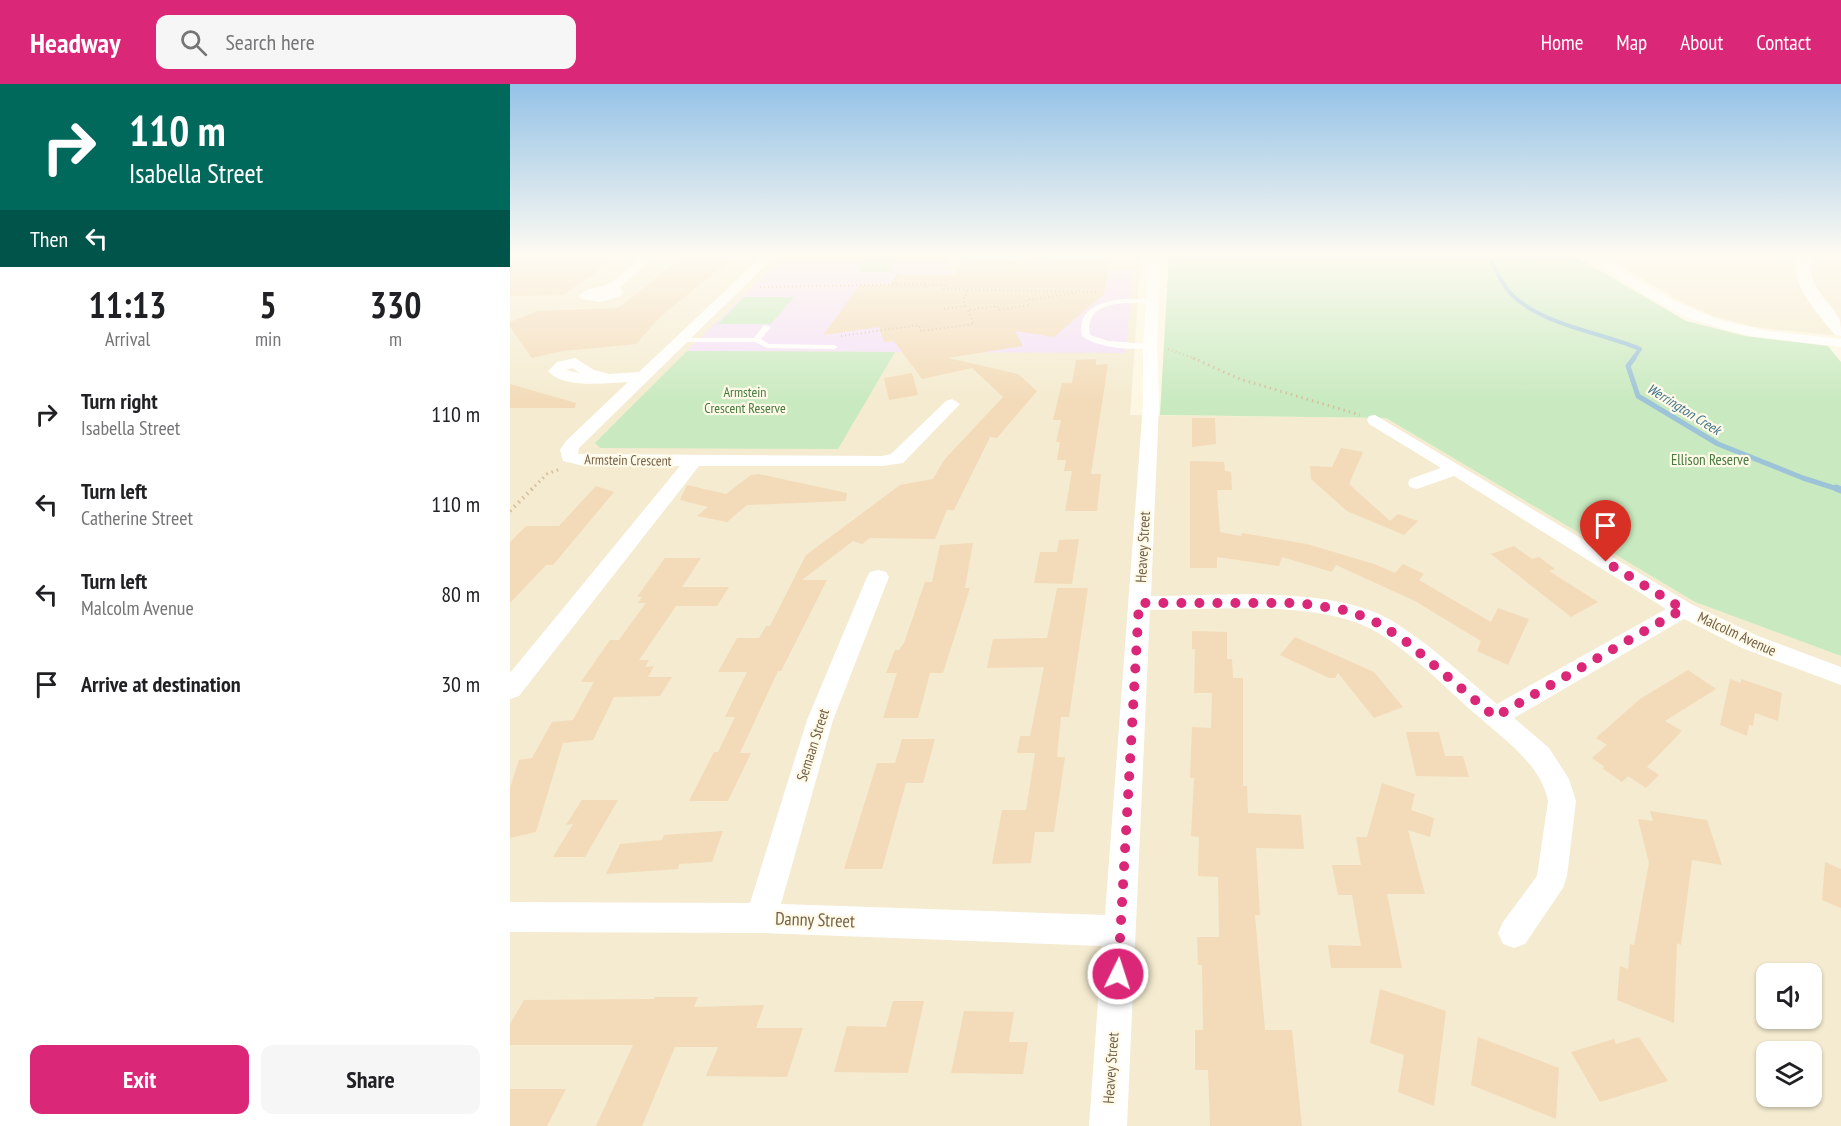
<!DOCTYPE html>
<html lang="en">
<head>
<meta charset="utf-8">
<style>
  :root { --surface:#fff; --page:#f6f6f6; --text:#202124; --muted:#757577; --accent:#db2777 }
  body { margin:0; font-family:"PT Sans Narrow",sans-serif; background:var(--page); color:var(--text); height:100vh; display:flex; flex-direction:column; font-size:22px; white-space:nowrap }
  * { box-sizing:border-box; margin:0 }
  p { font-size:20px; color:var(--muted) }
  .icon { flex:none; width:33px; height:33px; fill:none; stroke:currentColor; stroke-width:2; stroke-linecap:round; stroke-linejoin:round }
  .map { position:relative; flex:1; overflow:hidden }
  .sheet { display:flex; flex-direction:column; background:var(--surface); width:510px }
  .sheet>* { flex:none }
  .hud { background:#00695c; color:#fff; overflow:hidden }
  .tools { position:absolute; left:1246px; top:879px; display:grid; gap:12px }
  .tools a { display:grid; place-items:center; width:66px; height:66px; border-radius:12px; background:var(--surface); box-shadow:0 2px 4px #0004; font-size:30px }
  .pin { position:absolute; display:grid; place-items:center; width:51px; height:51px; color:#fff; margin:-62px -26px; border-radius:50% 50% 50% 0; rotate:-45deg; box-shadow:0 0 6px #0007 }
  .pin .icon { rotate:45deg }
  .me { position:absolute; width:66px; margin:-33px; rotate:4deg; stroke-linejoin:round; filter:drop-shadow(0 0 4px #0008) }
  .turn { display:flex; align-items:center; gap:21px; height:126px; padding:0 30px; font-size:27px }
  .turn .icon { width:78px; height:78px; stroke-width:2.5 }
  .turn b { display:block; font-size:42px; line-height:51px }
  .then { display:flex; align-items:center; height:57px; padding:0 30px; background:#0003; gap:12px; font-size:22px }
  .eta { display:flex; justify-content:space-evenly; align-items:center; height:102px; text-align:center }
  .eta b { font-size:36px; font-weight:600; line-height:42px }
  .action { display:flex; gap:12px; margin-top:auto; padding:12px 30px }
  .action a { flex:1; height:69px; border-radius:12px; background:var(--accent); color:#fff; font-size:24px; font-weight:600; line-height:69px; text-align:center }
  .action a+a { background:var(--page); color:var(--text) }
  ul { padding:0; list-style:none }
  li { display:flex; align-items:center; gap:18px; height:90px; padding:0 30px }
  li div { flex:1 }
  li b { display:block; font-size:22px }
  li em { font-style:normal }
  header { display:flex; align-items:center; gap:36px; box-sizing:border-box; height:84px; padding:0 30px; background:var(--accent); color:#fff }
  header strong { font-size:28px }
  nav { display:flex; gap:33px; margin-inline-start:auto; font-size:21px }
  .search { width:420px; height:54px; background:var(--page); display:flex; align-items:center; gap:15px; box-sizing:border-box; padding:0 21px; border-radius:12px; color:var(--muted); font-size:22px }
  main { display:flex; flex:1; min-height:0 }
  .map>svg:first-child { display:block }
  .residential { fill:#f4ebd0; fill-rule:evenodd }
  .education { fill:#f4dff9 }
  .green { fill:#c9eac0 }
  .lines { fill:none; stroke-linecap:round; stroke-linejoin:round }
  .stream-far2 { stroke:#9cc3d8; stroke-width:4 }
  .stream-far1 { stroke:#9cc3d8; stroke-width:5 }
  .stream { stroke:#9cc3d8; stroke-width:7 }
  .building { fill:#f3dbb9 }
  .path-far2 { stroke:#d7be9c; stroke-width:2; stroke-dasharray:1 3; stroke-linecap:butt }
  .path-far1 { stroke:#d7be9c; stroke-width:3; stroke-dasharray:1.5 4; stroke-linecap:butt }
  .path { stroke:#d7be9c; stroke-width:4; stroke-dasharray:1.5 4.5; stroke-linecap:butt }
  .service { fill:#fff; fill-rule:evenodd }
  .minor { fill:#fff; fill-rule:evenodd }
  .tertiary { fill:#fff; fill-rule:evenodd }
  .route { stroke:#db2777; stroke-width:10; stroke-dasharray:0 18 }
  .labels { text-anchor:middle; stroke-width:4.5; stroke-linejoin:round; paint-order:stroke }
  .far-park-label { font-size:14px; fill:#467b40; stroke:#fffae8 }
  .far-water-label { font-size:14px; font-style:italic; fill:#437590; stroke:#fffae8 }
  .far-street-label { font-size:14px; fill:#746048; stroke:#fffae8 }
  .park-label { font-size:15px; fill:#467b40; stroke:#fffae8 }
  .street-label { font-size:15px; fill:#746048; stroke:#fffae8 }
  .near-street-label { font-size:18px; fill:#746048; stroke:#fffae8 }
</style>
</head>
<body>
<header>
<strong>Headway</strong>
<div class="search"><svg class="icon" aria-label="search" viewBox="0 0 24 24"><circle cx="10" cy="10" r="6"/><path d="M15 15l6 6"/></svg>Search here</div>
<nav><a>Home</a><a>Map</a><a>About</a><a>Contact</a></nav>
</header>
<main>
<section class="sheet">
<div class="hud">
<div class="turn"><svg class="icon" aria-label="right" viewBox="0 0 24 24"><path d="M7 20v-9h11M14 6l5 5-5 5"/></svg><div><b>110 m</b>Isabella Street</div></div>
<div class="then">Then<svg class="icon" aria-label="left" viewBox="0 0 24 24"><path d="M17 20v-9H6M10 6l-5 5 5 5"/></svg></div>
</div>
<div class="eta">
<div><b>11:13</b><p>Arrival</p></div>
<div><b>5</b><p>min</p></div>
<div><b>330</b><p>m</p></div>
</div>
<ul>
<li><svg class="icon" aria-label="right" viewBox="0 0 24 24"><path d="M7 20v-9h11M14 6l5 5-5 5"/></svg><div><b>Turn right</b><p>Isabella Street</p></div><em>110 m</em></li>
<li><svg class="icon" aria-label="left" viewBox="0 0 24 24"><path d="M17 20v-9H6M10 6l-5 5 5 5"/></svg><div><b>Turn left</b><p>Catherine Street</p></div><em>110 m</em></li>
<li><svg class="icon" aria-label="left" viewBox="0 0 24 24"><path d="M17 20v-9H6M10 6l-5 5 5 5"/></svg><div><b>Turn left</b><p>Malcolm Avenue</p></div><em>80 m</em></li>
<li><svg class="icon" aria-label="arrive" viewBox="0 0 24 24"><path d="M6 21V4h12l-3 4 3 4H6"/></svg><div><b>Arrive at destination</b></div><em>30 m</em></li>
</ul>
<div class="action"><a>Exit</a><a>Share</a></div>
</section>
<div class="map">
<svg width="1331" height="1042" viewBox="0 0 1331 1042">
  <rect width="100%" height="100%" fill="#fdf7e2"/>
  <g class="residential">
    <path d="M0 171H631L620 331 876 334 1185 518 1331 572V1042H0ZM1257 890H1302V934H1257ZM1257 968H1302V1012H1257Z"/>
    <polygon points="1093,171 1331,171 1331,252 1244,243 1203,232 1172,218"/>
  </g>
  <polygon class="education" points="275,171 442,171 433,187 624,187 615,269 177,267"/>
  <g class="green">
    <polygon points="359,171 389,171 379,188 348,188"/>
    <polygon points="659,171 1063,171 1176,237 1235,252 1318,262 1331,278 1331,572 1185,518 876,334 650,331"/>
    <polygon points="234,213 284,213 261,240 208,240"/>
    <polygon points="177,267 385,268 328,365 90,364 85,359"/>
  </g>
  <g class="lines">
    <path class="stream-far2" d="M979 171C985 186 991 199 1002 211 1035 242 1090 248 1130 265L1123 275"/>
    <polyline class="stream-far1" points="1124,274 1118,282 1128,312 1208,360 1293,394 1331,406"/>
    <polyline class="stream" points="1326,404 1331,406"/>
  </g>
  <g class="building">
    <polygon points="0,171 95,171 90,174 100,174 86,186 89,186 53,211 0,212"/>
    <polygon points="175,171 215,171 210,175 221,175 150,233 126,260 52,267 22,274 0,243 0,238 28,227 108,224"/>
    <polygon points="528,172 559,176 600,176 594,210 544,253 505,247 513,262 438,274 508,290 527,307 487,354 480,353 444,426 437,426 425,455 360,454 352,460 343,457 292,496 317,496 271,587 268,587 230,669 241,669 218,717 179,717 204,668 208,668 225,633 215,633 237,588 208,588 227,554 249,554 256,542 260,542 296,471 390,401 423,395 434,376 493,313 462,284 412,295 384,257 374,258 369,243 313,251 350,201 380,201 387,191 445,191 456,173 515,179"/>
    <polygon points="586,275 586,281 598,280 581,390 591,390 587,427 555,427 562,387 554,387 556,376 547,376 550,358 546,358 551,336 543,336 552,299 562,299 566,276"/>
    <polygon points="402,289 408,311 379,316 374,294"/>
    <polygon points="0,300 66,319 65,324 0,324"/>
    <polygon points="682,334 705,334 706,360 682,363"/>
    <polygon points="831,364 853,368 839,400 880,437 888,430 908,437 894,451 837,427 801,395 800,382 822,383"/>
    <polygon points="680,377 714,378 715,387 721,388 722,406 707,406 710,448 731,452 732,449 797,460 864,480 885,489 893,480 914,490 909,496 981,538 988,524 1019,535 998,581 967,567 971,557 905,517 826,481 822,488 772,473 769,482 707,473 707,484 680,484"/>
    <polygon points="248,390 337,409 336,417 237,421 217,438 187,432 198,423 170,416 177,401 216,410 241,391"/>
    <polygon points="86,402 104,408 43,481 36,481 0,519 0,458 16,442 49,442"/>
    <polygon points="569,455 562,500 524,499 530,468 547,468 549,456"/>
    <polygon points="463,459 455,504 460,504 433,589 420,589 408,634 373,634 387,589 376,589 385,566 389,566 394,559 415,498 422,498 430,461"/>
    <polygon points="1004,462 1022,475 1029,473 1045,485 1039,487 1088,518 1061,533 981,470"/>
    <polygon points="155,474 191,474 172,503 219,503 207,522 166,522 129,576 139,576 135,583 144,582 138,593 162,593 150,612 104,613 83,656 53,659 26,748 0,754 0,704 9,676 22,674 42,638 63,636 84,598 71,598 100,556 109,556 136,519 128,519 132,513 127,513"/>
    <polygon points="547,504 578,504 559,633 551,633 547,673 555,673 544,748 525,748 521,779 482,780 492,726 516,726 525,669 507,669 510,652 520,652 534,583 477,584 483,555 537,554"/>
    <polygon points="682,547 717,548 717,575 722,575 723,594 733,594 733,702 737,702 738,729 791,731 794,765 746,764 750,831 745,831 755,946 782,946 792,1042 700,1042 698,986 685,986 685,946 693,946 692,881 688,881 687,853 709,853 708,793 688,792 689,753 681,752 684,694 680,694 682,643 701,644 702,609 684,609 685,565 682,565"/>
    <polygon points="785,553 864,588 893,623 864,634 828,589 825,594 819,594 770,571"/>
    <polygon points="1178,586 1206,605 1155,637 1172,647 1137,683 1149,691 1136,704 1118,692 1112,698 1092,684 1095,683 1082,674 1097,661 1086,654 1130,615"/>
    <polygon points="1220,595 1231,599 1231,595 1272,609 1268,637 1245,629 1243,642 1239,641 1237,652 1210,641"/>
    <polygon points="896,648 929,648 935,672 953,672 959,693 906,692"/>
    <polygon points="392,655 425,655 413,699 396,699 372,785 334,785 367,679 385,679"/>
    <polygon points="872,699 905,710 901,726 924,734 920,753 898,746 915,810 877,810 892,884 821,884 818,861 851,862 842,811 828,811 822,781 851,781 846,753 857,753"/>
    <polygon points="72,716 108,716 75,773 43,773 63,740 56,741"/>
    <polygon points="1140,727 1197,736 1212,781 1182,776 1171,861 1167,859 1164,939 1107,916 1110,882 1118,885 1120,860 1124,861 1139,779 1128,735 1143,737"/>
    <polygon points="213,747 202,778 169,780 168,785 96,790 110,760 152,756 154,751"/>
    <polygon points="1315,778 1331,785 1331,824 1312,816"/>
    <polygon points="870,905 936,927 924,1022 888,1008 894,971 860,959"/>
    <polygon points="145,913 188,913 184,923 254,921 246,944 293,944 277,993 196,992 208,963 165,963 132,1042 86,1042 123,961 0,961 0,940 14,916 144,915"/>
    <polygon points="383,917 414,917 398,989 324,988 337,942 376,943"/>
    <polygon points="454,927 504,928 499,958 518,958 513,990 441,989"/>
    <polygon points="968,953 1049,984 1046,1035 961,1001"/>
    <polygon points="1129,953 1158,997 1090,1018 1061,968 1104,955 1106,960"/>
    <polygon points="0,1005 56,1005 37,1042 0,1042"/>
  </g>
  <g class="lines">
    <g class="path-far2">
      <polyline points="380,186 389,190 383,199"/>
      <polyline points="250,203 416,200 415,202 436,202 434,205 586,208"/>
      <polyline points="456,222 453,216 458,206"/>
      <polyline points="434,225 456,222"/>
      <polyline points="331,252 409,241 411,247 464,240 458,226 487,222 489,226 520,221 516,216 566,209"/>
      <polyline points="658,265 686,275"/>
    </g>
    <g class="path-far1">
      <polyline points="683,274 730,295 850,331"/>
      <polyline points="21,406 37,390 50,385"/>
    </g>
    <polyline class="path" points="0,427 23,404"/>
    <g class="service">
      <path d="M612 215H642L646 217 642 219C619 219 573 215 580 251L599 257 640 260 644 262 643 264C622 266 589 265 572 252 567 225 590 218 612 215Z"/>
      <polygon points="254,241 261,243 251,255 259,260 324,261 328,263 324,265 257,264 245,258 171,258 167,256 171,254 244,254"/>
    </g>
    <g class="minor">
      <path d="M131 171H143L136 181 110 203 113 209 111 212 90 218 71 215 69 212C78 202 86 205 96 201 107 195 124 181 131 171Z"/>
      <path d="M253 171H266L69 364 68 370 372 372 381 370 436 317 442 315 450 320 393 379 372 382H189L9 612 0 615V589L170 382H74L53 377 50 366 56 357 118 298C97 299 53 305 38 287L47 278 65 274 84 286 99 290 129 288ZM62 284 70 289 56 286Z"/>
      <path d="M639 171H651L647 262 649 320 641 512C710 512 819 501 879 535 918 558 952 591 987 620L1156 525 944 392 907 405 900 403 898 399 900 395 931 384 859 340 857 336 859 332 865 331 1181 520 1248 552 1331 583V601L1232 564 1174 535 1004 634 1039 664 1059 695 1066 717 1057 792 1053 804 1015 860 1004 864 993 860 988 849 993 838 1027 792 1038 717C1031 681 996 657 970 634 937 606 898 564 861 545 805 516 703 526 640 526L617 1042H579L592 862 251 849 0 848V818L240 819 297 636 357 493 360 488 368 486 376 488 379 493 323 636 271 820 595 831 633 320V262Z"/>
      <polygon points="1073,171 1087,171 1164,217 1209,236 1258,247 1331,255 1331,263 1240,252 1182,236 1141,215"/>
    </g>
    <path class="tertiary" d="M1287 171H1302C1296 203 1315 210 1329 234 1331 239 1331 247 1331 252L1325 251C1306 227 1280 203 1287 171Z"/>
  </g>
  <linearGradient id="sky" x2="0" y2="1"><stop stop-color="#94c2e7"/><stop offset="0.54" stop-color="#fefbf2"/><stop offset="1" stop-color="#fefbf2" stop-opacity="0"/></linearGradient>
  <rect width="1331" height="317" fill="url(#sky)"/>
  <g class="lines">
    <polyline class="route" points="608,890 629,519 790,519 840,527 870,540 898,559 985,633 1173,525 1096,478"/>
  </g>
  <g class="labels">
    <g class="far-park-label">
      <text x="235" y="313">Armstein<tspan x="235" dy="16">Crescent Reserve</tspan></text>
    </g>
    <g class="far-water-label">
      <text transform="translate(1174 325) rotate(32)" y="5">Werrington Creek</text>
    </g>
    <g class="far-street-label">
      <text transform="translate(118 376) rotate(1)" y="5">Armstein Crescent</text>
    </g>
    <g class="park-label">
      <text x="1200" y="381">Ellison Reserve</text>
    </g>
    <g class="street-label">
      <text transform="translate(633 463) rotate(-87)" y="5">Heavey Street</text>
      <text transform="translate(1227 550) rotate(25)" y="5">Malcolm Avenue</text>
      <text transform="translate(303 661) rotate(-72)" y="5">Semaan Street</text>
      <text transform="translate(601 984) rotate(-86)" y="5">Heavey Street</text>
    </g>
    <g class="near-street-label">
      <text transform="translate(305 836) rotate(2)" y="6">Danny Street</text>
    </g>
  </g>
</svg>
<div class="tools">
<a><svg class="icon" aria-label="sound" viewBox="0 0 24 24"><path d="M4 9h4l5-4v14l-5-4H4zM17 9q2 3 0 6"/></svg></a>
<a><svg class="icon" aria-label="layers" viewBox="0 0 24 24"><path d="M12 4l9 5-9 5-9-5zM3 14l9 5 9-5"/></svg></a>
</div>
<div class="pin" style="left:1096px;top:478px;background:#d93025"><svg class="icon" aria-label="arrive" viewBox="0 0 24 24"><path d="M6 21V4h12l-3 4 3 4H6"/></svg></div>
<svg class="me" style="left:608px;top:890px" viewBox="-20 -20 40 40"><circle r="17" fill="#db2777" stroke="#fff" stroke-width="3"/><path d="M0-11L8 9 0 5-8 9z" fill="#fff"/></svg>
</div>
</main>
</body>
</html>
